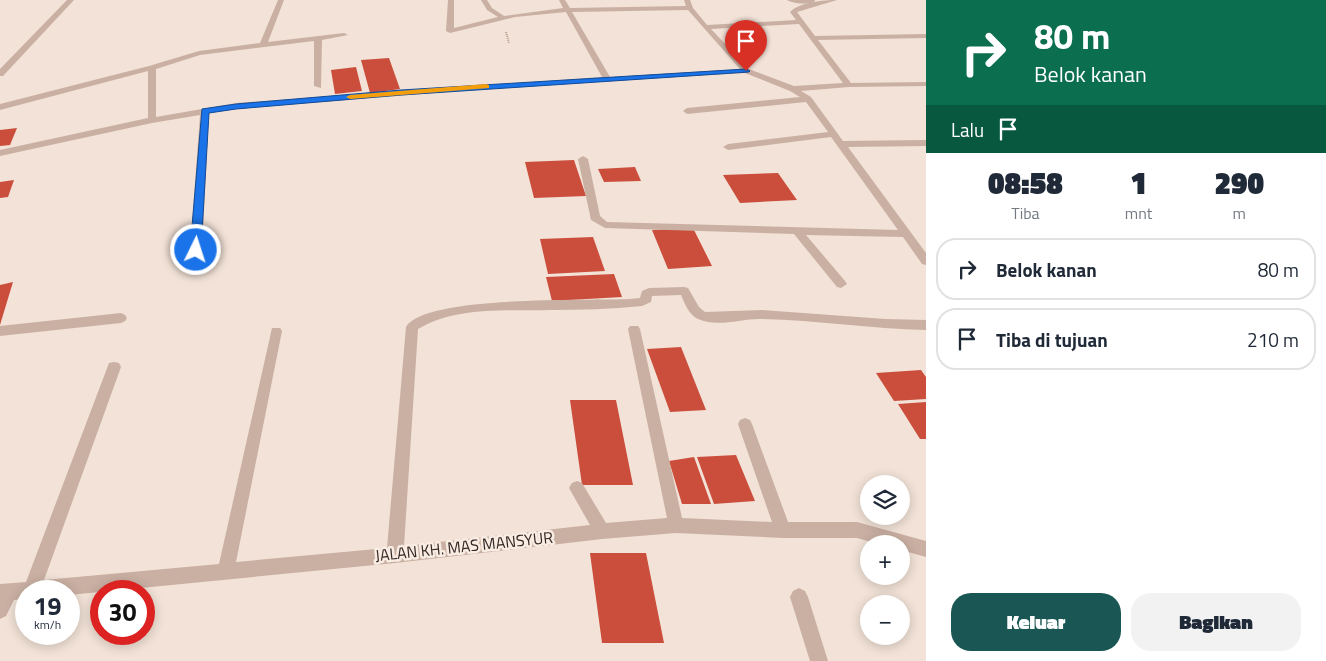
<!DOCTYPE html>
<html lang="id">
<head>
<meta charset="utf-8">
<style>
  :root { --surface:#fff; --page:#f2f2f3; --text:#1f2937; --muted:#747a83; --line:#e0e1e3; --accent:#1a5754 }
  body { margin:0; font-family:"Titillium Web",sans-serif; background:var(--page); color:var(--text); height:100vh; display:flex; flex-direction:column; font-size:19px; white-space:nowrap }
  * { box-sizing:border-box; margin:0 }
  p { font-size:16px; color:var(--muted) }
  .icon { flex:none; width:28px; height:28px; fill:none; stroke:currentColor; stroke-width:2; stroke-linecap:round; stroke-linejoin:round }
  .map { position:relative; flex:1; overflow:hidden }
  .drawer { display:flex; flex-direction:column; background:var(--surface); width:400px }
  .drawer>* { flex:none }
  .banner { background:#0b6e4f; color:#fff; overflow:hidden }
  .buttons { position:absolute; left:860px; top:475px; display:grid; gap:10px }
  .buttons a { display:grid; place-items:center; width:50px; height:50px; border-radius:50%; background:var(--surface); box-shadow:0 2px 12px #0003; font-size:25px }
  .speed { position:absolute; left:15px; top:580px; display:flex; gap:10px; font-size:25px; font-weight:700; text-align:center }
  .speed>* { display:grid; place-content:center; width:65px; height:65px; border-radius:50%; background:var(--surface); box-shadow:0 2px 12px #0003; line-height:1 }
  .speed small { font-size:12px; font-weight:400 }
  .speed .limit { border:8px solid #d22; background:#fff; color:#111 }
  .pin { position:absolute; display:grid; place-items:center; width:42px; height:42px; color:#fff; margin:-51px -21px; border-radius:50% 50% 50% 0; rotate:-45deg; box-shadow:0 0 5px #0007 }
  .pin .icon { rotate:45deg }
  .me { position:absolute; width:55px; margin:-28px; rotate:4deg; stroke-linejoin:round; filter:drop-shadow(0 0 4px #0008) }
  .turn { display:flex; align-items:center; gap:18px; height:105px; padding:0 25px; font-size:22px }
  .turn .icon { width:65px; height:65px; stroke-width:2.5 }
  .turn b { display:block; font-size:35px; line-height:42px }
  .then { display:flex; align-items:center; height:48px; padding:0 25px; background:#0003; gap:10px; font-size:19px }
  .eta { display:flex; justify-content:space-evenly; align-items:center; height:85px; text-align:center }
  .eta b { font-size:30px; font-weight:800; line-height:35px }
  .cta { display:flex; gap:10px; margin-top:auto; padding:10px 25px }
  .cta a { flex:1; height:58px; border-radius:20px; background:var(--accent); color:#fff; font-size:20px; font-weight:800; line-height:58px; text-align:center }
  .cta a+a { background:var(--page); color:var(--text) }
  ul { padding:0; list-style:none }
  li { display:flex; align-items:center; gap:15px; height:62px; margin:0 10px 8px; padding:0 15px; border:2px solid var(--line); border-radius:20px }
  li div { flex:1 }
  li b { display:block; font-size:19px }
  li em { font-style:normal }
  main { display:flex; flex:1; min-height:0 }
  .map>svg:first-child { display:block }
  .building { fill:#cb4e3c }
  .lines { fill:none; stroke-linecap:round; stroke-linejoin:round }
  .path { stroke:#b69a8d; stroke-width:2; stroke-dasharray:1 1; stroke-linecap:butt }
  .minor { fill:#cab0a3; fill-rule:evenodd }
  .route { fill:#1a73e8; stroke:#114b97 }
  .slow { fill:#f59e0b }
  .labels { text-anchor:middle; stroke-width:5; stroke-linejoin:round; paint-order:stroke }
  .near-street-label { font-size:16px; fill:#342825; stroke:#f9ece3 }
</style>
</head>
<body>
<main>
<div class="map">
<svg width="926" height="661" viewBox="0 0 926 661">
  <rect width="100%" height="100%" fill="#f2e2d7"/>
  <g class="building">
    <polygon points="389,58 400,89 370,93 361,60"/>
    <polygon points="356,67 362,91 335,94 331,70"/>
    <polygon points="17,128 10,145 0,146 0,130"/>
    <polygon points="574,160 586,196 534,198 525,162"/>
    <polygon points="635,167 641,181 604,182 598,169"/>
    <polygon points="778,173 797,200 740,203 723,175"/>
    <polygon points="14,180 8,197 0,198 0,182"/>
    <polygon points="693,228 712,266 668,269 652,230"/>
    <polygon points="593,237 605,271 548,274 540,239"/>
    <polygon points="614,274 622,297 552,301 546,277"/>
    <polygon points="13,282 0,325 0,285"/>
    <polygon points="681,347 706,410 670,412 647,349"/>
    <polygon points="921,370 926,377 926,399 894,401 876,373"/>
    <polygon points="570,400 616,400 633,485 582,485"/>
    <polygon points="926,402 926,439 920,439 898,404"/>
    <polygon points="736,455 755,501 714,504 697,457"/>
    <polygon points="694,457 711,504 682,504 669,461"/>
    <polygon points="590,553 646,553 664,643 602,643"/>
  </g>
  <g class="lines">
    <polyline class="path" points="506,32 509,43"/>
    <g class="minor">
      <polygon points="67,0 74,0 3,76 0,76 0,69"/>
      <path d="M278 0H284L268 42 344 33 348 35 322 40 321 88 314 86V41L200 55 156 69V117L236 103 602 77 566 12 515 17 450 33 446 31 448 0H454V28L498 17 487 10 481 0H487L492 8 504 16 563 8 559 0H565L570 8 686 6 684 0H690L693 8 707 25 796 20 790 12C800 2 823 0 837 0L797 12 815 36 926 34V38L818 40 851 83 926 82V86L849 87 801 91 811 97 843 141 926 140V146L848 147 926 253V265L922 264 903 237 806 235 845 281 847 284 841 288 837 287 794 234 605 228 591 220 578 159 583 156 588 159 600 216 607 222 898 230 831 137 728 150 723 147 728 144 828 132 806 102 687 114 683 111 687 108 800 97 790 91 745 73 497 88 236 109 209 113 202 250 196 254 190 250 200 115 152 123 0 156V150L148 118V71L0 110V104L149 66 199 51 260 43ZM688 10 740 69 610 77 572 12ZM799 24 843 83 794 86 749 69 711 29Z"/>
      <path d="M787 0H815V1C809 5 793 4 787 0Z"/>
      <path d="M684 287 688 288 699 307 705 312 762 310 885 319 926 320V330C871 329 817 320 762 319 742 318 718 328 698 319 689 315 685 304 681 295L652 296 651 302 642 306C611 309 580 310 550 310 506 311 457 306 418 329L404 546 590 525 569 488 572 483 577 481 582 483 606 523 667 518 628 329 630 326H638L640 329 682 518 772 522 738 424 740 420 745 418 750 420 752 424 788 522H857L926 541V557L901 550V544H878L857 538H783L676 533 602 539 395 563 69 595V591H26V599L14 600 6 616 0 619V584L26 582 109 363 114 362 119 363 121 367 44 580 219 564 272 328H280L282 331 236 562 387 548 406 327C424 295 591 301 630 299L640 298 642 291 649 288Z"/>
      <polygon points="121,313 125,315 127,318 125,321 121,323 0,336 0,326"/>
      <polygon points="799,588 805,591 808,597 828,661 810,661 790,597 793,591"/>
    </g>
  </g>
  <polygon class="route" points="746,69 750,71 749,72 401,95 236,109 209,113 201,250 196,253 190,250 202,109 236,104 401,90"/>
  <polygon class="slow" points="486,84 489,85 489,88 350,99 346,97 350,95"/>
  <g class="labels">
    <g class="near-street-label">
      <text transform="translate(464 546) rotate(-6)" y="6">JALAN KH. MAS MANSYUR</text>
    </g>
  </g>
</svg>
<div class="buttons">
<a><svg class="icon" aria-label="layers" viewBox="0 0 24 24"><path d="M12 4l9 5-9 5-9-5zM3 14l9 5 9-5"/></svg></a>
<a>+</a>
<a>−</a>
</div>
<div class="speed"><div>19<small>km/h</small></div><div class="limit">30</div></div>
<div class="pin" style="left:746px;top:71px;background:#d93025"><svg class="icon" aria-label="arrive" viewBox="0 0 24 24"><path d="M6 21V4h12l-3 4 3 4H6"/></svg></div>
<svg class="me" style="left:196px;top:250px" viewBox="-20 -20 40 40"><circle r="17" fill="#1a73e8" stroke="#fff" stroke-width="3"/><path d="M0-11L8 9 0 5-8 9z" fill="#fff"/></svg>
</div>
<section class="drawer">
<div class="banner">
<div class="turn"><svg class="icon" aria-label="right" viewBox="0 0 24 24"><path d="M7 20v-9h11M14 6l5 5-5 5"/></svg><div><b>80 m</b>Belok kanan</div></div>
<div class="then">Lalu<svg class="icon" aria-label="arrive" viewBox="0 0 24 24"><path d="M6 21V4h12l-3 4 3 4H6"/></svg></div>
</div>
<div class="eta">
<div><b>08:58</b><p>Tiba</p></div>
<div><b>1</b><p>mnt</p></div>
<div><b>290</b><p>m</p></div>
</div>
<ul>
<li><svg class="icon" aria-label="right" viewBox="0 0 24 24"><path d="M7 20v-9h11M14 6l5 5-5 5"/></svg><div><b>Belok kanan</b></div><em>80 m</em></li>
<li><svg class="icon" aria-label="arrive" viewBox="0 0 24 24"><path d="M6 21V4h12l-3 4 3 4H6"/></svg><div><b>Tiba di tujuan</b></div><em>210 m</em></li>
</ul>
<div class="cta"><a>Keluar</a><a>Bagikan</a></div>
</section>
</main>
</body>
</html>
